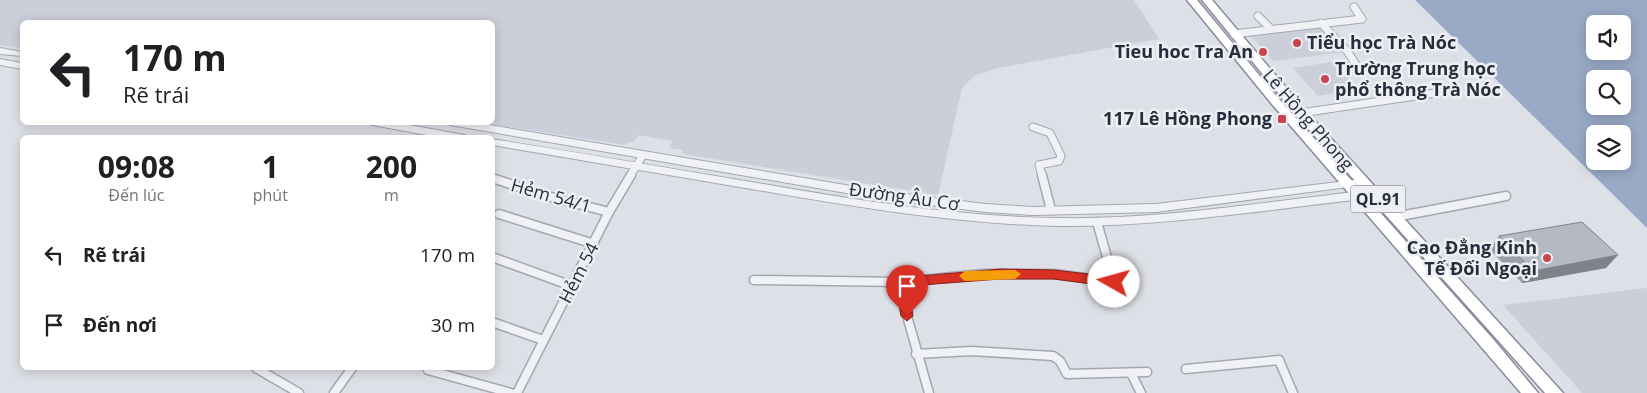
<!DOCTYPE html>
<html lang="vi">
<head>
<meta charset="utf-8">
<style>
  :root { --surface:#fff; --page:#f6f6f6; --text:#202124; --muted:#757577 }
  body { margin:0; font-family:"Open Sans",sans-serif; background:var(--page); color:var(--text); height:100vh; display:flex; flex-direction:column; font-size:19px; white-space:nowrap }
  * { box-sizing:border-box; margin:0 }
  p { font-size:16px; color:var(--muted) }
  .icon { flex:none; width:28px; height:28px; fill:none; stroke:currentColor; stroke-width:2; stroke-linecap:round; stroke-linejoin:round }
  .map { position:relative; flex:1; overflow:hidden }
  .drawer { position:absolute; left:20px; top:135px; width:475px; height:235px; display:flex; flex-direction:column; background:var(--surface); border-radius:8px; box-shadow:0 2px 12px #0003 }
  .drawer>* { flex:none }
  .top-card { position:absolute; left:20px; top:20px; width:475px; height:105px; border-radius:8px; box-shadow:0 2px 12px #0003; background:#fff; color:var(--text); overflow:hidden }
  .buttons { position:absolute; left:1586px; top:15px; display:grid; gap:10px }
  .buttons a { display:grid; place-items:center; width:45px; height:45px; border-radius:8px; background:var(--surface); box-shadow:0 2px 12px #0003; font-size:25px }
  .pin { position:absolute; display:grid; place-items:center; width:42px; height:42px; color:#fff; margin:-51px -21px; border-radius:50% 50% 50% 0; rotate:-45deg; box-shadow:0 0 5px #0007 }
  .pin .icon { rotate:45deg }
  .me { position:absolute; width:55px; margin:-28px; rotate:277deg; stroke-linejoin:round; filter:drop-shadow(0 0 4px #0008) }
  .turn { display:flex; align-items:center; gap:18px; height:105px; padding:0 20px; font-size:22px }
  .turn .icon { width:65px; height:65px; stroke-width:2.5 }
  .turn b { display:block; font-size:35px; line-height:42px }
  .eta { display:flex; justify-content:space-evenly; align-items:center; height:85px; text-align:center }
  .eta b { font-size:30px; font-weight:700; line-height:35px }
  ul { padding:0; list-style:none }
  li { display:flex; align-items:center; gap:15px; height:70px; padding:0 20px }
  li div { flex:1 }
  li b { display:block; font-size:19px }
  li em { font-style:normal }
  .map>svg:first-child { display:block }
  .built { fill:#cccfd9 }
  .water { fill:#99aac6; fill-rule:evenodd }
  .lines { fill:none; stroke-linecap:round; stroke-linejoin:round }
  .minor-far1-casing { stroke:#a3a7b1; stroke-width:9 }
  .minor-casing { stroke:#a3a7b1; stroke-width:11 }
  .tertiary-casing { stroke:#a3a7b1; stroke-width:2 }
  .trunk-casing { stroke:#868c9d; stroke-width:3 }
  .minor-far1 { stroke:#f0f1f5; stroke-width:7 }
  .minor { stroke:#f0f1f5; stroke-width:8 }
  .tertiary { fill:#f0f1f5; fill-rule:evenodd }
  .trunk { fill:#fff; fill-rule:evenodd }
  .wall { fill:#9c9fa8 }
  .shaded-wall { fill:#7f8288 }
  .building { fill:#b5b9c3; stroke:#7f8288 }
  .route { fill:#d93025; stroke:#8d1f18 }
  .slow { fill:#f59e0b }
  .poi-dot { fill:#c9454c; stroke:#edeff5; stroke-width:2 }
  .labels { text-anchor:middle; stroke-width:5; stroke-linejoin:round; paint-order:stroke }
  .shield { fill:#edeff5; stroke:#626774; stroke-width:1 }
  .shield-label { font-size:16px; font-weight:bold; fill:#272d3d }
  .poi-label { font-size:18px; font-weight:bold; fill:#272d3d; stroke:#edeff5; text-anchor:end }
  .street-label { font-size:18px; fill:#272d3d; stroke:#edeff5 }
</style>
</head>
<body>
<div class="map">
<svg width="1647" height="393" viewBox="0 0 1647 393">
  <rect width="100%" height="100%" fill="#dee0e7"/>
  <g class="built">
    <polygon points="0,0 1134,0 1159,39 998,68 974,76 962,88 938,195 683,154 682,150 669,148 673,141 638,135 634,142 629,142 625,145 484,123 492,122 492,22 22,22 22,48 0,45"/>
    <polygon points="1319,24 1346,52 1273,61 1248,33"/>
    <polygon points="1331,62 1359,89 1318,96 1293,68"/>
    <polygon points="1647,288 1647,393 1582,393 1503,305"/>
  </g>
  <path class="water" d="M1415 0H1647V228ZM1595 24H1622V51H1595ZM1595 79H1622V106H1595ZM1595 134H1622V161H1595Z"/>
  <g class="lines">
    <g class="minor-far1-casing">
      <g id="minor-far1">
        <polyline points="1258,16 1271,29"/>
        <polyline points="1321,23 1347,51 1361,72"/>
        <polyline points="1234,34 1362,19 1354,7"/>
        <polyline points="1301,113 1449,91"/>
        <polyline points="1033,127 1050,133 1061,156 1059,161 1039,165 1042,176"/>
        <polyline points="630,176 643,155"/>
      </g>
    </g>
    <g class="minor-casing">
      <g id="minor">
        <polyline points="1042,175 1051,210"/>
        <polyline points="492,178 547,196 609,212"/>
        <polyline points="499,214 594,244"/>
        <polyline points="1395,217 1506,196"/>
        <polyline points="492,257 572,286"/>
        <polyline points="754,280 901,282 983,274 1054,274 1114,282 1097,222"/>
        <polyline points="901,282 907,316 929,393"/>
        <polyline points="492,322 543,340"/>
        <polyline points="916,354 971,351 1053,356 1060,361 1067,374 1147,372"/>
        <polyline points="256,368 299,393"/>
        <polyline points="1186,369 1279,360 1293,393"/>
        <polyline points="428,370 511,393"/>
        <polyline points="1131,373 1141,393"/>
        <polyline points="334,393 352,368"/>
        <polyline points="517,393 609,212 631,175"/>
      </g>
    </g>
    <g class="tertiary-casing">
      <g id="tertiary">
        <polygon points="0,48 22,52 22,56 0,54"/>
        <polygon points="0,59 22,63 22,69 0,65"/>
        <polygon points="368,122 393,122 464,135 468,138 443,138 372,125"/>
        <polygon points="446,122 471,122 875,190 985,204 1033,207 1156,204 1363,179 1368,182 1363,185 1156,212 1033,215 985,212 875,198 450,125"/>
        <path d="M492 139C581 153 669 168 757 183 856 200 956 217 1058 218 1163 220 1268 201 1373 190L1378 194 1373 198C1268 209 1163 227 1058 226 956 224 856 207 757 190 669 175 581 160 492 145Z"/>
      </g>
    </g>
    <g class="trunk-casing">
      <g id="trunk">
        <polygon points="1187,0 1197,0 1278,98 1493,339 1538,393 1521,393 1271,103"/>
        <polygon points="1202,0 1212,0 1305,110 1563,393 1545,393 1297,116"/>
      </g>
    </g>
    <use href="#minor-far1" class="minor-far1"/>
    <use href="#minor" class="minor"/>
    <use href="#tertiary" class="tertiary"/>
    <use href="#trunk" class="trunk"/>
  </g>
  <polygon class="wall" points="1499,236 1606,268 1522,283 1489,249"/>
  <polygon class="shaded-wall" points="1618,255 1606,268 1522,283 1533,271"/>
  <polygon class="building" points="1582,222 1618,255 1533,271 1499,236"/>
  <polygon class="route" points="1000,269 1054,270 1114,277 1120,282 1114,287 1054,279 1000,279 908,286 913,316 907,321 901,316 895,282 897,278"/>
  <polygon class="slow" points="1015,270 1021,274 1015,279 965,281 959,276 965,271"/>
  <g class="poi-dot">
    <circle cx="1297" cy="43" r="5"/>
    <circle cx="1263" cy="52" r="5"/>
    <circle cx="1325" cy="79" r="5"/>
    <rect x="1277" y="114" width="10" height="10" rx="2.5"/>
    <circle cx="1547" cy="258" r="5"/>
  </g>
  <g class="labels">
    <rect class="shield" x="1350.5" y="185.5" width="55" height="27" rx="4"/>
    <g class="shield-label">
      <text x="1378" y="205">QL.91</text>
    </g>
    <g class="poi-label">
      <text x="1307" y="49" text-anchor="start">Tiểu học Trà Nóc</text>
      <text x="1253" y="58">Tieu hoc Tra An</text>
      <text x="1335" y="75" text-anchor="start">Trường Trung học<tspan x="1335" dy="21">phổ thông Trà Nóc</tspan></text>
      <text x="1272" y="125">117 Lê Hồng Phong</text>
      <text x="1537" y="254">Cao Đẳng Kinh<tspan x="1537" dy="21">Tế Đối Ngoại</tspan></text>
    </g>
    <g class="street-label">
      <text transform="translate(1308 120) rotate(49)" y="6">Lê Hồng Phong</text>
      <text transform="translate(551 196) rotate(16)" y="6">Hẻm 54/1</text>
      <text transform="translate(904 197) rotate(8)" y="6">Đường Âu Cơ</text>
      <text transform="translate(579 273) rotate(-63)" y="6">Hẻm 54</text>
    </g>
  </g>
</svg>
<div class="buttons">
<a><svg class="icon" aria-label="sound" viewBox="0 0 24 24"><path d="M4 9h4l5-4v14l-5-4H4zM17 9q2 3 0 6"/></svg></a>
<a><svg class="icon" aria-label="search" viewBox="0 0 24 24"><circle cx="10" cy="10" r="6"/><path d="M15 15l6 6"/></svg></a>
<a><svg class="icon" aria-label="layers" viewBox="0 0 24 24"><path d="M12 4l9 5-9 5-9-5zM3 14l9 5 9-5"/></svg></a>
</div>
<div class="pin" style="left:907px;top:316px;background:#d93025"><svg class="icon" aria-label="arrive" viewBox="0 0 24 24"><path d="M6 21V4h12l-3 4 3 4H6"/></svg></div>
<svg class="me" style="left:1114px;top:282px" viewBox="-20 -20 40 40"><circle r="19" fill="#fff"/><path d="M0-13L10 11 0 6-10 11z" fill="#d93025"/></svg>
<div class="top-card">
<div class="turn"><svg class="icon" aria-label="left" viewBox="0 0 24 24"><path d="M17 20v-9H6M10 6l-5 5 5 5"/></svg><div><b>170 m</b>Rẽ trái</div></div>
</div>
<section class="drawer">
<div class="eta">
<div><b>09:08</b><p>Đến lúc</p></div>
<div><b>1</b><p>phút</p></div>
<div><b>200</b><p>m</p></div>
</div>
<ul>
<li><svg class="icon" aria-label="left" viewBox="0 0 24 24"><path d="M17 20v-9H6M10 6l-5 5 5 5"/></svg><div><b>Rẽ trái</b></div><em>170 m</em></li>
<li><svg class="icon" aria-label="arrive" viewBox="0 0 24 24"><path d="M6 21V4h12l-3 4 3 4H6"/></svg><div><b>Đến nơi</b></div><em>30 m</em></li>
</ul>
</section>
</div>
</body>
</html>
